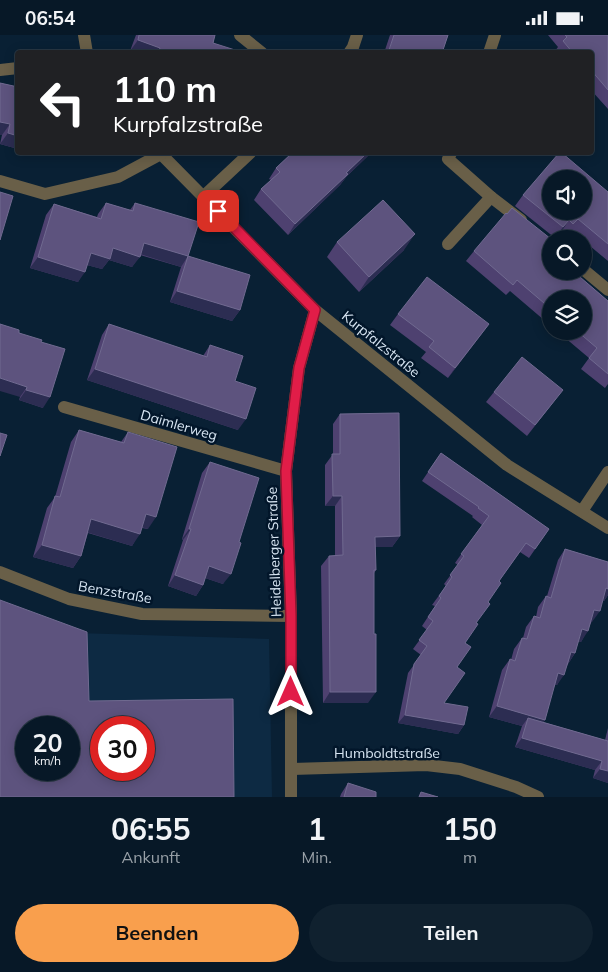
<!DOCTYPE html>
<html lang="de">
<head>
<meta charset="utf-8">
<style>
  :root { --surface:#071827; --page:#10212f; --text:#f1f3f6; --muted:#98a0a7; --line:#283744; --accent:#f99f4d }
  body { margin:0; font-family:Mulish,sans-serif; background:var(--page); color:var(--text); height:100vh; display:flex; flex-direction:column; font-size:19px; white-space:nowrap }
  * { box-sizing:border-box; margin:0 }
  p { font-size:16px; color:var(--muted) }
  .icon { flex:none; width:28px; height:28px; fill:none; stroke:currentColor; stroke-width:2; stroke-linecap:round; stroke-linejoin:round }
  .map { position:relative; height:762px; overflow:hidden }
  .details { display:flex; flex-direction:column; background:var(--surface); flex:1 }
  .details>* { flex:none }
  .top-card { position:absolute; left:15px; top:15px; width:579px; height:105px; border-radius:5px; box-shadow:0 2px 12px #0003,0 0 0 1px var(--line); background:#202124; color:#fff; overflow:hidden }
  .tools { position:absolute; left:542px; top:135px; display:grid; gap:10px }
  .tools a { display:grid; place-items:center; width:50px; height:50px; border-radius:50%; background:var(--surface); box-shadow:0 2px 12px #0003,0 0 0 1px var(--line); font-size:25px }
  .speed { position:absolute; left:15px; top:681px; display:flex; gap:10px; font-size:25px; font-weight:700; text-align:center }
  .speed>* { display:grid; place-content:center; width:65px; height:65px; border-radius:50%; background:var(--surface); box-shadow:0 2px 12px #0003,0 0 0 1px var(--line); line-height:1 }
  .speed small { font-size:12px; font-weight:400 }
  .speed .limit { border:8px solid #d22; background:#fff; color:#111 }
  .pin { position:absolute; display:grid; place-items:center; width:42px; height:42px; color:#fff; margin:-21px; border-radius:10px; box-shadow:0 2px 8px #0006 }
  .me { position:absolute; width:55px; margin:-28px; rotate:0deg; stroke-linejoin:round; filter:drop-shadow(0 0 4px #0008) }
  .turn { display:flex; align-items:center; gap:18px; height:105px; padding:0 15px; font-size:22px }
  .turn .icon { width:65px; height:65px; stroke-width:2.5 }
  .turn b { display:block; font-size:35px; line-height:42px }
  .eta { display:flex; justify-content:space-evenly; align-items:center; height:85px; text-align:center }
  .eta b { font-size:30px; font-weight:700; line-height:35px }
  .primary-button { display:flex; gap:10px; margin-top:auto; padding:10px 15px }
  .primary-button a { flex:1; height:58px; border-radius:30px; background:var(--accent); color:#111; font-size:20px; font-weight:700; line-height:58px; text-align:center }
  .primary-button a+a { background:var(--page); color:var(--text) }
  .status { display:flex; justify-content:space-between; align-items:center; height:35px; padding:0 25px; background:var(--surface); direction:ltr }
  .status svg { height:14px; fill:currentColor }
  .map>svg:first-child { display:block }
  .built { fill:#0d2a43; fill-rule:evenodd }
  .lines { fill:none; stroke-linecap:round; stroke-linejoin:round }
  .minor { stroke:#695f48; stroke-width:12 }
  .wall { fill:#4e4170 }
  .shaded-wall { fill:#2c2d52 }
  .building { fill:#5d537e; stroke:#706a90; fill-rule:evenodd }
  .route-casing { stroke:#92132f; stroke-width:12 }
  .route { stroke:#e11d48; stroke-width:9 }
  .labels { text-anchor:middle; stroke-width:5; stroke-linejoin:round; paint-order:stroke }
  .street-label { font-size:14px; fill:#d7e5f2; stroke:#02162a }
</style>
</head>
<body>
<div class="status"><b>06:54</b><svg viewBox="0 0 49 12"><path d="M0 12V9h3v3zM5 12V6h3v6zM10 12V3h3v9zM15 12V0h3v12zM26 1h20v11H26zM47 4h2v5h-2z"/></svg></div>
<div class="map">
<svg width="608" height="762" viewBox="0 0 608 762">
  <rect width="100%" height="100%" fill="#092034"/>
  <path class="built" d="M0 572 44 597 269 604 272 762H0ZM26 692H69V735H26ZM101 692H144V735H101Z"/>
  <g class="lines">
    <g class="minor">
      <polyline points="84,0 87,18"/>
      <polyline points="240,0 262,18"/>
      <polyline points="349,18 353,12 357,0"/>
      <polyline points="489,18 495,0"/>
      <polyline points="0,35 18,33"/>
      <polyline points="160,118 315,275 507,430 608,493"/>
      <polyline points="451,118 448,124 491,162 521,185"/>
      <polyline points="0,146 45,159 118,142 161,119"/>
      <polyline points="204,161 250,118"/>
      <polyline points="448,209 491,162"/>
      <polyline points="584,235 608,255"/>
      <polyline points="64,372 286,436"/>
      <polyline points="582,476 608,437"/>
      <polyline points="0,537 69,564 142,579 291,581"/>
      <polyline points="292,734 426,730 460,734 516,752 538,762"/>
      <polyline points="291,762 291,581 286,436 299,333 315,275"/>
    </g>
  </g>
  <g class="wall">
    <polygon points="136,0 215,0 213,8 234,18 136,18 130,16"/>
    <polygon points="390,0 448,0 442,18 384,18"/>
    <polygon points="548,0 608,0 608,74 591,55 591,18 556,18 555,16 558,12"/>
    <polygon points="0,48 18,52 18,114 0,109 2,100 0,100"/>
    <polygon points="292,118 371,118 347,141 340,150 288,200 254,165 261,154 271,145 269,144 276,133"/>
    <polygon points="608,157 608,226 584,206 584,204 581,204 570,195 566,200 562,196 555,203 515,171 523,160"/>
    <polygon points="106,168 130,175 135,168 188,221 240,275 232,286 170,267 181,232 140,220 132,232 109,225 102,234 87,230 78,247 30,233 46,180 54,169 97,182 98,179"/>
    <polygon points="337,207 404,215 359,257 327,222"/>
    <polygon points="546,214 608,266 608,349 605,353 581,334 589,323 557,296 584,296 551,264 551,291 510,256 506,260 466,226 474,216"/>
    <polygon points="398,279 489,289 448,343 421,323 426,317 390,290"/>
    <polygon points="109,289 203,321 210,310 235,346 238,395 87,345 102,300"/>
    <polygon points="19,298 41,307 43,373 19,365 20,362"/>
    <polygon points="494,357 555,365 527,401 486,367"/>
    <polygon points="340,379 400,501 392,512 375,512 376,535 374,538 368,668 323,668 321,531 329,521 335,521 335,471 325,471 325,430 333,419 333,389"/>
    <polygon points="79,395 121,407 128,397 148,494 142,493 132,511 88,498 81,521 73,533 33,522 47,473 55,462 71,407"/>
    <polygon points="441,418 549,494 529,523 520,517 499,546 465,608 444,668 464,690 458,699 398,688 408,638 421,620 413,614 427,595 422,591 435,571 432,570 446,551 444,549 458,530 455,528 482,490 472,482 473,481 422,446"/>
    <polygon points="210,427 239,507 223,549 205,543 203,550 196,561 168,551 183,505 182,504 202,438"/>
    <polygon points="565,514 608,527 608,560 604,566 603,565 581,607 578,606 575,618 568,629 557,650 554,650 545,685 543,687 605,705 608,693 608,748 593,743 595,735 515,712 522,691 489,682 502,635 510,624 511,625 514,614 522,603 523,603 526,592 534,581 536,582 538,572 546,561 547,561 558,525"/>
    <polygon points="348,748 376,762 340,762 341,759"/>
  </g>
  <g class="shaded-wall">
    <polygon points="138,5 160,13 157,18 136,18 130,16"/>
    <polygon points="0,87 10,89 2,100 0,100"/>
    <polygon points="8,98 18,101 18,114 0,109"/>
    <polygon points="367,118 371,118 347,141 340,150 288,200 295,189 346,138"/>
    <polygon points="569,185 562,196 555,203 563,192"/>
    <polygon points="415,199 404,215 359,257 369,242"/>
    <polygon points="144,208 188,221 181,232 137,218"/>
    <polygon points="113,213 140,222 132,232 109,225 102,234 83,229 91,218"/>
    <polygon points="38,222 85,237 78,247 30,233"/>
    <polygon points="177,256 240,275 232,286 170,267"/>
    <polygon points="489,289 481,300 448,343 455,333"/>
    <polygon points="95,334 246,384 238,395 87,345"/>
    <polygon points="0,343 27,352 20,362 0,356"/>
    <polygon points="26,355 50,362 43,373 19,365"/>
    <polygon points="333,461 342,461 335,471 325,471"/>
    <polygon points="146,479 156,482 148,494 138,491"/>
    <polygon points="91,484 140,499 132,511 83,496"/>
    <polygon points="189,494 191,494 183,505 182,504"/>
    <polygon points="400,501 392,512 368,512 375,502"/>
    <polygon points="42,510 81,521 73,533 33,522"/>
    <polygon points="209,531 231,539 223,549 202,542"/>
    <polygon points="175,540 203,550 196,561 168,551"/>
    <polygon points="606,553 608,554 608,560 604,566 599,564"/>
    <polygon points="594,575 600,576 592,587 587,585"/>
    <polygon points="582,594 588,596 581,607 574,605"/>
    <polygon points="571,617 575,618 568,629"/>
    <polygon points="558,638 564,640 557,650 550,649"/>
    <polygon points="330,657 376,657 368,668 323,668"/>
    <polygon points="497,671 545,685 537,695 528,683 522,691 489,682"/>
    <polygon points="405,680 464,690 458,699 398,688"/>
    <polygon points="522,703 602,726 595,735 515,712"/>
    <polygon points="600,734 608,736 608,748 593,743"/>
  </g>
  <g class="building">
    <polygon points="139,0 215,0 213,8 235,15 234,18 158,18 160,13 138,5"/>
    <polygon points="394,0 448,0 442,18 388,18"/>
    <polygon points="565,0 608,0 608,55 591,35 591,18 573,18 563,6 567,2"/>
    <polygon points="0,48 18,52 18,101 8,98 10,89 0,87"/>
    <polygon points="292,118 367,118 346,138 348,139 295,189 261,154 280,137 276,133"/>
    <path d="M559 118H562L608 157V209L578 184 573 189 569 185 563 192 523 160ZM551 144H584V176H551Z"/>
    <polygon points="0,157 13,161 0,205"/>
    <polygon points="383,165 415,199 369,242 337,207"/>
    <polygon points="106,168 133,176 135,168 199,187 188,221 144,208 140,222 113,213 110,224 91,218 85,237 38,222 54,169 101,184"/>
    <polygon points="512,173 551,204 551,206 545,213 551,218 551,236 573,236 608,266 608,339 589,323 597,313 577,296 584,296 584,264 551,264 551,274 517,245 513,250 474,216 506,178 507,179"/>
    <polygon points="188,221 250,240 240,275 177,256"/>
    <polygon points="427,242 489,289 455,333 429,312 434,306 398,279"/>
    <polygon points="0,289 19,295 19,298 42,305 41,307 65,314 50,362 26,355 27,352 0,343"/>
    <polygon points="109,289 207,322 210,310 243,321 235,346 256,353 246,384 95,334"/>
    <polygon points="522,322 563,355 535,390 494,357"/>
    <polygon points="399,378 400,501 375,502 376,535 374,535 374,599 376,599 376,657 330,657 329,521 343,520 342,461 333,461 332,419 340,419 340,379"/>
    <polygon points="79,395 124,408 128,397 177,412 156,482 146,479 140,499 91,484 81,521 42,510 55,461 60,462"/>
    <polygon points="0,398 7,400 0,421"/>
    <polygon points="441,418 549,494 535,514 526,508 499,546 501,548 488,567 490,569 476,588 478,589 465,608 471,612 457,632 465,638 444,668 468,672 464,690 405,680 414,629 427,611 419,605 433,586 428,582 441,563 439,561 452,542 450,540 464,521 461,519 489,481 478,473 479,472 428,437"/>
    <polygon points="210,427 259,443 239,507 241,508 231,539 209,531 203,550 175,540 191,494 189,494"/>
    <polygon points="565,514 608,527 608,554 606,553 600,576 594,575 588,596 582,594 575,618 571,617 564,640 558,638 545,685 497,671 510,624 515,626 522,603 527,604 534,581 540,583 546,561 551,563"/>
    <path d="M0 565 87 597 89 666 233 664 234 762H0ZM26 692H69V735H26ZM101 692H144V735H101Z"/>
    <polygon points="528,683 608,706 608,736 600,734 602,726 522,703"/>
    <polygon points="348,748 376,757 376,762 344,762"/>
    <polygon points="421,757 438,762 419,762"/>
  </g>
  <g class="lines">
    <g class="route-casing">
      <polyline id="route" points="218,176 315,275 299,333 286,436 291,581 291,657"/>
    </g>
    <use href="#route" class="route"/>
  </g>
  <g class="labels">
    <g class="street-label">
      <text transform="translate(381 309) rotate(39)" y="5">Kurpfalzstraße</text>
      <text transform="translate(179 390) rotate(16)" y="5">Daimlerweg</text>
      <text transform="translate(274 517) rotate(-92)" y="5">Heidelberger Straße</text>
      <text transform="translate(115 557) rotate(10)" y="5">Benzstraße</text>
      <text x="387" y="723">Humboldtstraße</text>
    </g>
  </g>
</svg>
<div class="tools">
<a><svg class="icon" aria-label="sound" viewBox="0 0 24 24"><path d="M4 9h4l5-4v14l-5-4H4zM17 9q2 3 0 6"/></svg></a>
<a><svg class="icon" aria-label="search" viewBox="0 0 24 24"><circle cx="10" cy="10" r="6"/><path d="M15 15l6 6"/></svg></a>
<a><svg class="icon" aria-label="layers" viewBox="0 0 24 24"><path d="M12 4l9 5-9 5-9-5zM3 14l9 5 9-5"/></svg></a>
</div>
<div class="speed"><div>20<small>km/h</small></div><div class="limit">30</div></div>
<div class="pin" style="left:218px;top:176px;background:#d93025"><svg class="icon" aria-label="arrive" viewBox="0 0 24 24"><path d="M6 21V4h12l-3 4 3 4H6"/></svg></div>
<svg class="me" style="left:291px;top:657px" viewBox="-20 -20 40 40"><path d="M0-17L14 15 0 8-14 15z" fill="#e11d48" stroke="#fff" stroke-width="4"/></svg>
<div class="top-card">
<div class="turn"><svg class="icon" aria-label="left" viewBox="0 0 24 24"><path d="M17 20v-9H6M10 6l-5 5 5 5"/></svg><div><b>110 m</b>Kurpfalzstraße</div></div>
</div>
</div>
<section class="details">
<div class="eta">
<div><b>06:55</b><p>Ankunft</p></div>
<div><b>1</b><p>Min.</p></div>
<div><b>150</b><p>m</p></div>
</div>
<div class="primary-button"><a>Beenden</a><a>Teilen</a></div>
</section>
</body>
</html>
